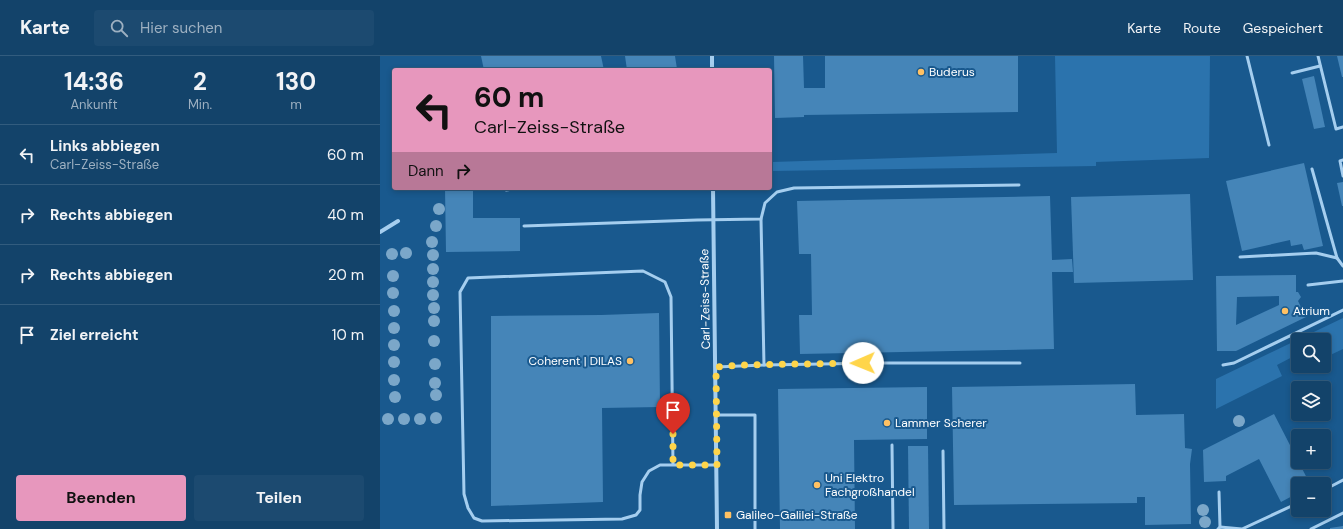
<!DOCTYPE html>
<html lang="de">
<head>
<meta charset="utf-8">
<style>
  :root { --surface:#13436a; --page:#1c4a70; --text:#f1f3f6; --muted:#9db0c1; --line:#325c7e; --accent:#e797bd }
  body { margin:0; font-family:"DM Sans",sans-serif; background:var(--page); color:var(--text); height:100vh; display:flex; flex-direction:column; font-size:15px; white-space:nowrap }
  * { box-sizing:border-box; margin:0 }
  p { font-size:13px; color:var(--muted) }
  .icon { flex:none; width:22px; height:22px; fill:none; stroke:currentColor; stroke-width:2; stroke-linecap:round; stroke-linejoin:round }
  .map { position:relative; flex:1; overflow:hidden }
  .drawer { display:flex; flex-direction:column; background:var(--surface); width:380px }
  .drawer>* { flex:none }
  .guide { position:absolute; left:12px; top:12px; width:380px; height:122px; border-radius:4px; box-shadow:0 2px 6px #0003,0 0 0 1px var(--line); background:#e797bd; color:#111; overflow:hidden }
  .controls { position:absolute; left:911px; top:277px; display:grid; gap:8px }
  .controls a { display:grid; place-items:center; width:40px; height:40px; border-radius:4px; background:var(--surface); box-shadow:0 2px 6px #0003,0 0 0 1px var(--line); font-size:20px }
  .pin { position:absolute; display:grid; place-items:center; width:34px; height:34px; color:#fff; margin:-41px -17px; border-radius:50% 50% 50% 0; rotate:-45deg; box-shadow:0 0 4px #0007 }
  .pin .icon { rotate:45deg }
  .me { position:absolute; width:44px; margin:-22px; rotate:269deg; stroke-linejoin:round; filter:drop-shadow(0 0 3px #0008) }
  .turn { display:flex; align-items:center; gap:14px; height:84px; padding:0 16px; font-size:18px }
  .turn .icon { width:52px; height:52px; stroke-width:2.5 }
  .turn b { display:block; font-size:28px; line-height:34px }
  .then { display:flex; align-items:center; height:38px; padding:0 16px; background:#0003; gap:8px; font-size:15px }
  .eta { display:flex; justify-content:space-evenly; align-items:center; height:68px; text-align:center }
  .eta b { font-size:24px; font-weight:700; line-height:28px }
  .action { display:flex; gap:8px; margin-top:auto; padding:8px 16px }
  .action a { flex:1; height:46px; border-radius:4px; background:var(--accent); color:#111; font-size:16px; font-weight:700; line-height:46px; text-align:center }
  .action a+a { background:var(--page); color:var(--text) }
  ul { padding:0; list-style:none }
  li { display:flex; align-items:center; gap:12px; height:60px; padding:0 16px; border-top:1px solid var(--line) }
  li div { flex:1 }
  li b { display:block; font-size:15px }
  li em { font-style:normal }
  header { display:flex; align-items:center; gap:24px; box-sizing:border-box; height:56px; padding:0 20px; background:var(--surface); border-bottom:1px solid var(--line) }
  header strong { font-size:19px }
  nav { display:flex; gap:22px; margin-inline-start:auto; font-size:14px }
  .search { width:280px; height:36px; background:var(--page); display:flex; align-items:center; gap:10px; box-sizing:border-box; padding:0 14px; border-radius:4px; color:var(--muted); font-size:15px }
  main { display:flex; flex:1; min-height:0 }
  .map>svg:first-child { display:block }
  .green { fill:#2b73ad }
  .building { fill:#4585b8; fill-rule:evenodd }
  .lines { fill:none; stroke-linecap:round; stroke-linejoin:round }
  .service { stroke:#a5ceef; stroke-width:3 }
  .minor { stroke:#a5ceef; stroke-width:4 }
  .tree { fill:#7ba7c9 }
  .route { stroke:#ffd54a; stroke-width:7; stroke-dasharray:0 12.6 }
  .poi-dot { fill:#ffc163; stroke:#19598e; stroke-width:1.5 }
  .labels { text-anchor:middle; stroke-width:4; stroke-linejoin:round; paint-order:stroke }
  .poi-label { font-size:12px; fill:#fff; stroke:#19598e; text-anchor:start }
  .street-label { font-size:12px; fill:#fff; stroke:#19598e }
</style>
</head>
<body>
<header>
<strong>Karte</strong>
<div class="search"><svg class="icon" aria-label="search" viewBox="0 0 24 24"><circle cx="10" cy="10" r="6"/><path d="M15 15l6 6"/></svg>Hier suchen</div>
<nav><a>Karte</a><a>Route</a><a>Gespeichert</a></nav>
</header>
<main>
<section class="drawer">
<div class="eta">
<div><b>14:36</b><p>Ankunft</p></div>
<div><b>2</b><p>Min.</p></div>
<div><b>130</b><p>m</p></div>
</div>
<ul>
<li><svg class="icon" aria-label="left" viewBox="0 0 24 24"><path d="M17 20v-9H6M10 6l-5 5 5 5"/></svg><div><b>Links abbiegen</b><p>Carl-Zeiss-Straße</p></div><em>60 m</em></li>
<li><svg class="icon" aria-label="right" viewBox="0 0 24 24"><path d="M7 20v-9h11M14 6l5 5-5 5"/></svg><div><b>Rechts abbiegen</b></div><em>40 m</em></li>
<li><svg class="icon" aria-label="right" viewBox="0 0 24 24"><path d="M7 20v-9h11M14 6l5 5-5 5"/></svg><div><b>Rechts abbiegen</b></div><em>20 m</em></li>
<li><svg class="icon" aria-label="arrive" viewBox="0 0 24 24"><path d="M6 21V4h12l-3 4 3 4H6"/></svg><div><b>Ziel erreicht</b></div><em>10 m</em></li>
</ul>
<div class="action"><a>Beenden</a><a>Teilen</a></div>
</section>
<div class="map">
<svg width="963" height="473" viewBox="0 0 963 473">
  <rect width="100%" height="100%" fill="#19598e"/>
  <g class="green">
    <polygon points="675,0 830,0 829,102 716,106 716,110 390,115 390,108 392,106 677,97"/>
    <polygon points="963,262 963,293 944,302 944,284 918,284 918,298 897,309 902,320 836,353 836,323"/>
  </g>
  <g class="building">
    <polygon points="101,0 221,0 224,14 104,14"/>
    <polygon points="245,0 295,0 297,13 247,14"/>
    <polygon points="394,0 423,0 424,32 445,32 445,0 638,0 638,56 424,59 424,61 395,62"/>
    <polygon points="957,0 963,0 963,21 962,21"/>
    <polygon points="934,20 945,71 934,73 922,23"/>
    <polygon points="924,107 943,190 924,194 922,188 911,190 910,184 862,195 846,125"/>
    <polygon points="963,126 963,150 962,150 957,127"/>
    <polygon points="65,132 93,132 93,162 140,162 140,195 66,196"/>
    <polygon points="810,138 813,224 694,227 691,141"/>
    <polygon points="670,140 672,204 692,203 693,216 672,216 674,293 420,298 419,259 432,259 431,198 419,198 417,145"/>
    <path d="M916 219V236H918L921 241 918 245 926 261 856 295H837L836 220ZM899 240V249L856 269 857 241Z"/>
    <polygon points="279,257 280,351 222,352 223,446 111,450 111,260 221,259"/>
    <polygon points="755,328 756,359 804,358 805,392 812,393 810,408 811,468 765,469 765,441 757,441 757,447 574,449 572,331"/>
    <polygon points="547,331 547,383 474,384 475,473 400,473 398,333"/>
    <polygon points="894,358 930,428 918,428 918,437 901,446 879,403 846,420 846,425 824,426 823,394"/>
    <polygon points="528,390 548,390 549,473 529,473"/>
    <polygon points="963,470 963,473 950,473 950,472"/>
  </g>
  <g class="lines">
    <g class="service">
      <polyline points="867,0 889,89"/>
      <polyline points="938,0 956,73 963,71"/>
      <polyline points="912,17 940,10"/>
      <polyline points="963,104 960,105 963,120"/>
      <polyline points="932,113 957,202 963,210"/>
      <polyline points="124,132 126,134 139,132"/>
      <polyline points="144,170 317,164 381,163 385,147 397,136 414,132 639,129"/>
      <polyline points="860,201 936,197 957,202"/>
      <polyline points="928,229 963,225"/>
      <polyline points="384,309 499,307 640,307"/>
      <polyline points="843,309 854,307 963,254"/>
      <polyline points="336,311 384,309 381,163"/>
      <polyline points="336,359 375,359 375,473"/>
      <polyline points="512,389 513,473"/>
      <polyline points="563,395 564,473"/>
      <polyline points="293,409 291,241 285,226 263,215 88,222 80,236 84,438 88,452 94,462 102,465 242,463 256,459 260,454 260,439 262,426 269,415 280,409 337,409"/>
      <polyline points="944,434 963,424"/>
      <polyline points="839,436 840,471"/>
      <polyline points="838,473 840,471 862,473 918,447"/>
      <polyline points="931,473 963,457"/>
    </g>
    <g class="minor">
      <polyline points="332,0 332,14"/>
      <polyline points="333,132 337,473"/>
      <polyline points="0,176 18,165"/>
    </g>
  </g>
  <g class="tree">
    <circle cx="59" cy="153" r="6"/>
    <circle cx="56" cy="170" r="6"/>
    <circle cx="52" cy="186" r="6"/>
    <circle cx="26" cy="197" r="6"/>
    <circle cx="12" cy="198" r="6"/>
    <circle cx="53" cy="199" r="6"/>
    <circle cx="53" cy="213" r="6"/>
    <circle cx="13" cy="220" r="6"/>
    <circle cx="53" cy="226" r="6"/>
    <circle cx="13" cy="237" r="6"/>
    <circle cx="53" cy="239" r="6"/>
    <circle cx="54" cy="252" r="6"/>
    <circle cx="14" cy="255" r="6"/>
    <circle cx="54" cy="265" r="6"/>
    <circle cx="14" cy="272" r="6"/>
    <circle cx="54" cy="285" r="6"/>
    <circle cx="14" cy="289" r="6"/>
    <circle cx="14" cy="306" r="6"/>
    <circle cx="55" cy="308" r="6"/>
    <circle cx="14" cy="324" r="6"/>
    <circle cx="55" cy="327" r="6"/>
    <circle cx="56" cy="339" r="6"/>
    <circle cx="15" cy="341" r="6"/>
    <circle cx="56" cy="362" r="6"/>
    <circle cx="8" cy="363" r="6"/>
    <circle cx="24" cy="363" r="6"/>
    <circle cx="40" cy="363" r="6"/>
    <circle cx="859" cy="365" r="6"/>
    <circle cx="823" cy="454" r="6"/>
    <circle cx="825" cy="466" r="6"/>
  </g>
  <g class="lines">
    <polyline class="route" points="293,378 293,409 337,409 336,311 361,309 483,307"/>
  </g>
  <g class="poi-dot">
    <circle cx="541" cy="16" r="4"/>
    <circle cx="905" cy="255" r="4"/>
    <circle cx="250" cy="305" r="4"/>
    <circle cx="507" cy="367" r="4"/>
    <circle cx="437" cy="429" r="4"/>
    <rect x="344" y="455" width="8" height="8" rx="2"/>
  </g>
  <g class="labels">
    <g class="poi-label">
      <text x="549" y="20">Buderus</text>
      <text x="913" y="259">Atrium</text>
      <text x="242" y="309" text-anchor="end">Coherent | DILAS</text>
      <text x="515" y="371">Lammer Scherer</text>
      <text x="445" y="426">Uni Elektro<tspan x="445" dy="14">Fachgroßhandel</tspan></text>
      <text x="356" y="463">Galileo-Galilei-Straße</text>
    </g>
    <g class="street-label">
      <text transform="translate(325 243) rotate(-91)" y="4">Carl-Zeiss-Straße</text>
    </g>
  </g>
</svg>
<div class="controls">
<a><svg class="icon" aria-label="search" viewBox="0 0 24 24"><circle cx="10" cy="10" r="6"/><path d="M15 15l6 6"/></svg></a>
<a><svg class="icon" aria-label="layers" viewBox="0 0 24 24"><path d="M12 4l9 5-9 5-9-5zM3 14l9 5 9-5"/></svg></a>
<a>+</a>
<a>−</a>
</div>
<div class="pin" style="left:293px;top:378px;background:#d93025"><svg class="icon" aria-label="arrive" viewBox="0 0 24 24"><path d="M6 21V4h12l-3 4 3 4H6"/></svg></div>
<svg class="me" style="left:483px;top:307px" viewBox="-20 -20 40 40"><circle r="19" fill="#fff"/><path d="M0-13L10 11 0 6-10 11z" fill="#ffd54a"/></svg>
<div class="guide">
<div class="turn"><svg class="icon" aria-label="left" viewBox="0 0 24 24"><path d="M17 20v-9H6M10 6l-5 5 5 5"/></svg><div><b>60 m</b>Carl-Zeiss-Straße</div></div>
<div class="then">Dann<svg class="icon" aria-label="right" viewBox="0 0 24 24"><path d="M7 20v-9h11M14 6l5 5-5 5"/></svg></div>
</div>
</div>
</main>
</body>
</html>
